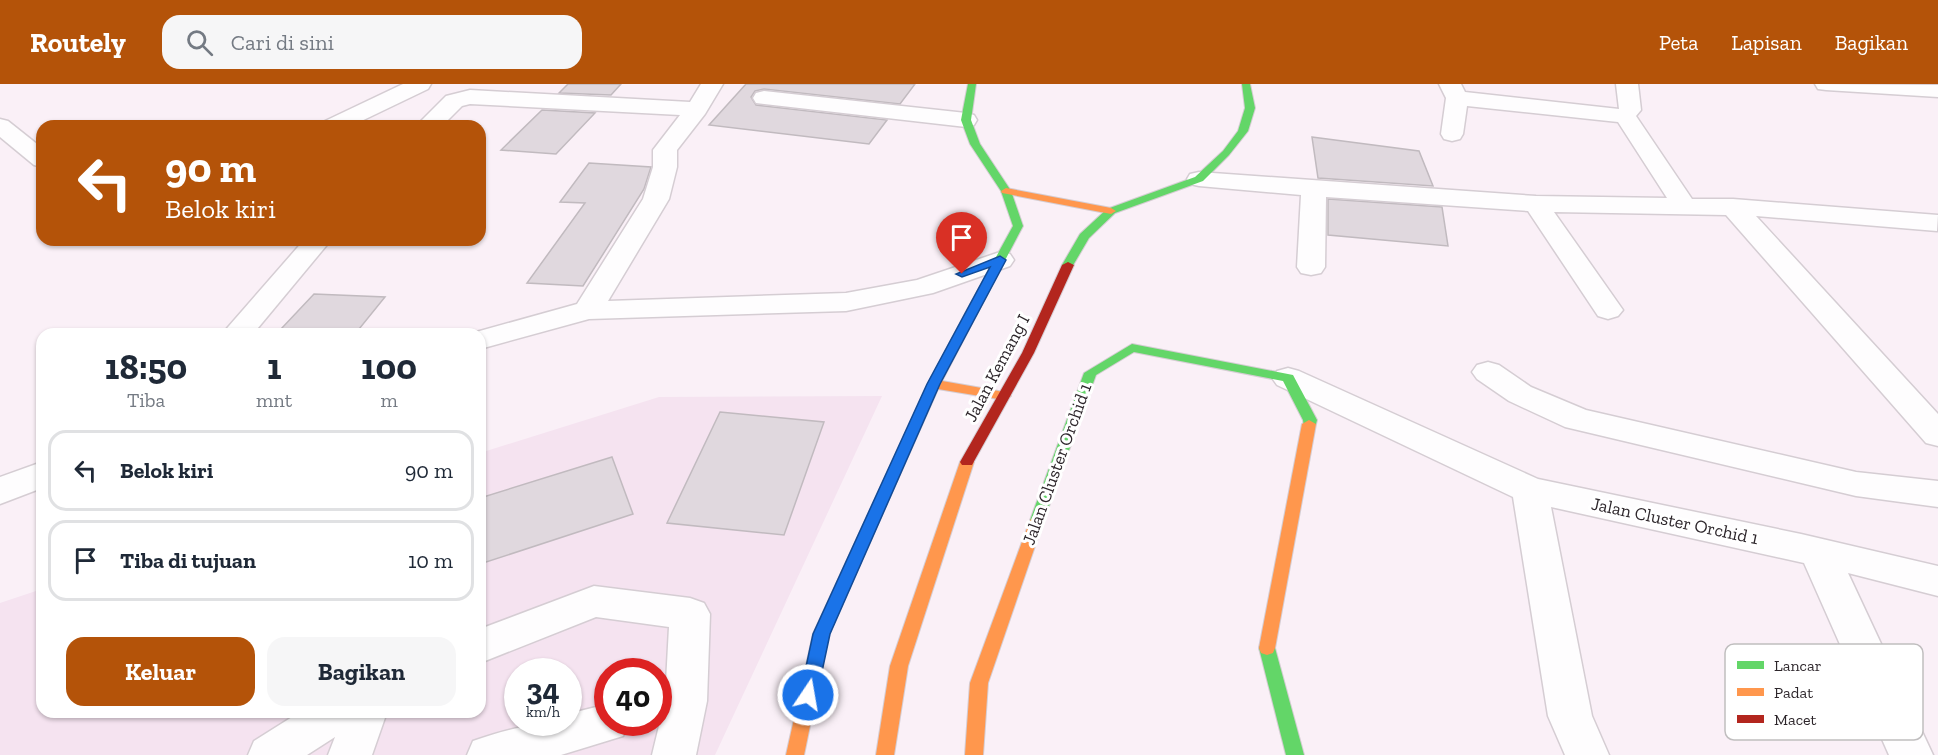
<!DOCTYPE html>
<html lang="id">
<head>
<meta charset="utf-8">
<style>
  :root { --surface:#fff; --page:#f6f6f7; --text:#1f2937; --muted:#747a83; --line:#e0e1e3; --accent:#b45309 }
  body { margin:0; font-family:"Zilla Slab",serif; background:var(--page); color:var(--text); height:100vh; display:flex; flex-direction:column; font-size:22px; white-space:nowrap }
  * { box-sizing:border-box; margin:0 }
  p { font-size:20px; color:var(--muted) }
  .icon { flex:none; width:33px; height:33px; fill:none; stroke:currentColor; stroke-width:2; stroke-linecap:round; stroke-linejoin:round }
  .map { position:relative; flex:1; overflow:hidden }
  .sheet { position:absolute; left:36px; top:244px; width:450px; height:390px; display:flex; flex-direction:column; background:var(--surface); border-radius:18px; box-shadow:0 2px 4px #0004 }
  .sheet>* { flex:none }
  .hud { position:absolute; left:36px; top:36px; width:450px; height:126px; border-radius:18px; box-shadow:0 2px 4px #0004; background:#b45309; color:#fff; overflow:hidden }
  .speed { position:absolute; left:504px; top:574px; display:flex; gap:12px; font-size:30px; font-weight:700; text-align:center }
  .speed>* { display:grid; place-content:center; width:78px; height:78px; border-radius:50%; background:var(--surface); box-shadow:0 2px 4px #0004; line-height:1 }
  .speed small { font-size:15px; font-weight:400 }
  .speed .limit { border:9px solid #d22; background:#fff; color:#111 }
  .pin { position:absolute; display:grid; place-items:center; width:51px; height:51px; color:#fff; margin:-62px -26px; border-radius:50% 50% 50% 0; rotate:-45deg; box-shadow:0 0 6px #0007 }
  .pin .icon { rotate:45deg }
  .me { position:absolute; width:66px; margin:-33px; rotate:12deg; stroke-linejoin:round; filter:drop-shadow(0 0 4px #0008) }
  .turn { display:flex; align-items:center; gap:21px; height:126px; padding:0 30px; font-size:27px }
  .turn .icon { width:78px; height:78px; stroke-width:2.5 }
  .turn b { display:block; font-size:42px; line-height:51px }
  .eta { display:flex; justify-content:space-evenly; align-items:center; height:102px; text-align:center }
  .eta b { font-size:36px; font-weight:800; line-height:42px }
  .cta { display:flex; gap:12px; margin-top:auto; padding:12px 30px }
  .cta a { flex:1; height:69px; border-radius:18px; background:var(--accent); color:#fff; font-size:24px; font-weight:800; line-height:69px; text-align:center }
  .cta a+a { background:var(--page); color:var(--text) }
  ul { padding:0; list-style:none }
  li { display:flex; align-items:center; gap:18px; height:81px; margin:0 12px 9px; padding:0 18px; border:3px solid var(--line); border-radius:18px }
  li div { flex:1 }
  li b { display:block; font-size:22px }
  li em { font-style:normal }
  header { display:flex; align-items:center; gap:36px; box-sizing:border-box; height:84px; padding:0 30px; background:var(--accent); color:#fff }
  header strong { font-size:28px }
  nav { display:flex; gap:33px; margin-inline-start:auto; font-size:21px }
  .search { width:420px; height:54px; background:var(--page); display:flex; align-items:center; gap:15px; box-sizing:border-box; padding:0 21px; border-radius:18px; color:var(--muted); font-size:22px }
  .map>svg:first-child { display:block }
  .built { fill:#f5e3f0; fill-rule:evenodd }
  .building { fill:#e0d8de; stroke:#c1babf; stroke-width:1.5 }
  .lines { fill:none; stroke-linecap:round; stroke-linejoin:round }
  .street-casing { stroke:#d5cdd3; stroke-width:3 }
  .fast-casing { stroke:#d5cdd3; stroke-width:2 }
  .slow-casing { stroke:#d5cdd3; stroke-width:2 }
  .jam-casing { stroke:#d5cdd3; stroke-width:2 }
  .street { fill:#fefdfe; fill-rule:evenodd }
  .fast { fill:#63d668; fill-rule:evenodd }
  .slow { fill:#ff974d; fill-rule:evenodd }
  .jam { fill:#b3261e; fill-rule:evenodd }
  .route { fill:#1a73e8; stroke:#114b97; stroke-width:1.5 }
  .labels { text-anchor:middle; stroke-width:6; stroke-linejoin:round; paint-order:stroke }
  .street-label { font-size:18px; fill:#2d262b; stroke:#fff }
  .key { fill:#fff; stroke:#c0bebf; stroke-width:1.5 }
  .key-label { font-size:16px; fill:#2d262b }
</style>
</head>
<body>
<header>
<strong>Routely</strong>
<div class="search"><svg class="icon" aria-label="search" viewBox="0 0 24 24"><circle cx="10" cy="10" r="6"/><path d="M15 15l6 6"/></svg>Cari di sini</div>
<nav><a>Peta</a><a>Lapisan</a><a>Bagikan</a></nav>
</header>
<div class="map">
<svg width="1938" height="671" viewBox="0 0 1938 671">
  <rect width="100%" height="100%" fill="#faf0f7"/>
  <path class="built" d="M882 312 715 671H0V519L42 505V628H480V369L659 313ZM518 588H568V639H518ZM608 588H658V639H608Z"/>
  <g class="building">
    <polygon points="568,0 621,0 611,11 559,9"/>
    <polygon points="746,0 915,0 900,20 764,5 755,7 751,13 756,21 887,36 869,60 709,41"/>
    <polygon points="542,26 595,29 556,70 501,66"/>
    <polygon points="1312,53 1419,67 1433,102 1318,94"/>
    <polygon points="589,79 651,83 644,105 583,202 527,199 585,119 560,118"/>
    <polygon points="1328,115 1442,123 1448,162 1328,151"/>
    <polygon points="314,210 385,213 355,250 280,246"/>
    <polygon points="720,328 824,338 784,451 667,439"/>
    <polygon points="612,373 633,430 480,480 480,414"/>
  </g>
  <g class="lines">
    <g class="street-casing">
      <g id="street">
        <polygon points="403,0 431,0 428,5 351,42 322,42 325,37"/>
        <polygon points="701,0 723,0 705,30 677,66 677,83 669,115 608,217 846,209 917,196 1000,168 1010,170 1014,176 1010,182 933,209 846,227 589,235 480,265 480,250 469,250 577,220 643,115 653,83 653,66 680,31 470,20 462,22 442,42 418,42 421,37 446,12 470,6 690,18"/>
        <polygon points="1439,0 1461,0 1465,8 1619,25 1616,0 1638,0 1641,26 1636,32 1692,115 1733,115 1938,131 1937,147 1756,132 1938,330 1938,362 1926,359 1726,131 1554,128 1623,226 1618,232 1608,235 1598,232 1528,127 1326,113 1325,183 1321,189 1311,191 1301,189 1297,183 1301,111 1199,102 1190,100 1187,95 1190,90 1199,88 1536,112 1667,114 1618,38 1467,22 1463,50 1460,55 1452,57 1444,55 1441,50 1446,14"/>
        <polygon points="1815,0 1938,1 1938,13 1826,6 1818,5"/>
        <polygon points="764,7 966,29 974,31 977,36 974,41 966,43 756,19 753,14 756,9"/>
        <polygon points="0,35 8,37 42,64 42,83 34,81 0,53"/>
        <polygon points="304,156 331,156 253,250 222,250"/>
        <polygon points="1488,278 1499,281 1531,303 1586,326 1856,388 1938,397 1938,423 1856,412 1565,343 1509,317 1477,295 1472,288 1477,281"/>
        <polygon points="1288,284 1299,287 1538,395 1801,450 1938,482 1938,512 1848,489 1933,671 1889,671 1804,479 1551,423 1592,632 1609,671 1565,671 1548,632 1513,413 1277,301 1272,294 1277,287"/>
        <polygon points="42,378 42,404 0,420 0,393"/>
        <polygon points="594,502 690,514 704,519 710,530 707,617 696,671 652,671 665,617 669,543 596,533 480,579 480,545"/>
        <path d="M608 620V639H630L623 652 561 671H467L473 657C507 645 533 639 568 639V630Z"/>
        <polygon points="300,628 387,628 372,671 328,671 335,653 307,671 248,671 254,657"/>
      </g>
    </g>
    <g class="fast-casing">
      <g id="fast">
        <polygon points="968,0 976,0 971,36 980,60 1011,107 1023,142 979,226 973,230 967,226 1013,142 1001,107 970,60 961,36"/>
        <polygon points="1242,0 1250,0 1255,24 1248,47 1229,71 1203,97 1115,129 1089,154 1072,183 1064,183 1062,181 1080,150 1107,125 1195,93 1223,67 1238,47 1245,24"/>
        <polygon points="1132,260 1293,291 1317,336 1316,340 1309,344 1304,343 1303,336 1283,297 1134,268 1096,291 1043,439 1041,443 1031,443 1029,439 1084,289"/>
        <polygon points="1267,557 1273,559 1275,564 1304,671 1286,671 1259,564 1261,559"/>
      </g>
    </g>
    <g class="slow-casing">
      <g id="slow">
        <polygon points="1006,104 1111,124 1116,127 1111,130 1002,109 1001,107"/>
        <polygon points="973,222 979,226 942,297 1004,308 1011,312 1004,316 938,305 829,550 804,671 786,671 813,550 928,300 967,226"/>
        <polygon points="1309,336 1316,340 1275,564 1273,569 1267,571 1261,569 1259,564 1302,340"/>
        <polygon points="967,373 974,378 908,582 894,671 876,671 890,582 960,378"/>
        <polygon points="1036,434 1041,435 1043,439 988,599 983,671 965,671 970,599 1029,439 1031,435"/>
      </g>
    </g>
    <g class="jam-casing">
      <polygon id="jam" points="1068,178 1074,181 1034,269 972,381 962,381 960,378 1022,269 1062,181"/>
    </g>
    <use href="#street" class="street"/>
    <use href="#fast" class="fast"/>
    <use href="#slow" class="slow"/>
    <use href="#jam" class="jam"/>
  </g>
  <polygon class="route" points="1000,172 1006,176 940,300 830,550 817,611 815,616 808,618 802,616 800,611 813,550 927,300 990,183 962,193 956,190"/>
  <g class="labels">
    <g class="street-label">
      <text transform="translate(997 284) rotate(-62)" y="6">Jalan Kemang I</text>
      <text transform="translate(1057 380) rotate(-70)" y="6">Jalan Cluster Orchid 1</text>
      <text transform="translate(1675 437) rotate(12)" y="6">Jalan Cluster Orchid 1</text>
    </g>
  </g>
  <rect x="1725" y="560" width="198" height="96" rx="9" class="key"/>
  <rect x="1737" y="577" width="27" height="8" fill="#63d668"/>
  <rect x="1737" y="604" width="27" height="8" fill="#ff974d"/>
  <rect x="1737" y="631" width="27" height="8" fill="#b3261e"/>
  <g class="key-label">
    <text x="1774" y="587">Lancar</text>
    <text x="1774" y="614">Padat</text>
    <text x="1774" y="641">Macet</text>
  </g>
</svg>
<div class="speed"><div>34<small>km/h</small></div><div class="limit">40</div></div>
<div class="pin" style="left:962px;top:190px;background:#d93025"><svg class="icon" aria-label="arrive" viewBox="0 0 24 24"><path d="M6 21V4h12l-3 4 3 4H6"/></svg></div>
<svg class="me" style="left:808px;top:611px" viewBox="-20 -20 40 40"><circle r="17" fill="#1a73e8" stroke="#fff" stroke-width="3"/><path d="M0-11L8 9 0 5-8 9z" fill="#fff"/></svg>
<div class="hud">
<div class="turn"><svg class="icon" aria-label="left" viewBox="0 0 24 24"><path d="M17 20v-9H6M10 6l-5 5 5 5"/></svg><div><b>90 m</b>Belok kiri</div></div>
</div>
<section class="sheet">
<div class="eta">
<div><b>18:50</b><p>Tiba</p></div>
<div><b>1</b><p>mnt</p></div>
<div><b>100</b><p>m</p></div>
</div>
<ul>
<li><svg class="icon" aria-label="left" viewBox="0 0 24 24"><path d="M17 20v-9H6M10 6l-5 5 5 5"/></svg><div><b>Belok kiri</b></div><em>90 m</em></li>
<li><svg class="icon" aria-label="arrive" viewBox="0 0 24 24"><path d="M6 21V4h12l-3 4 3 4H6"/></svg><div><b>Tiba di tujuan</b></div><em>10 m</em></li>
</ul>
<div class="cta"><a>Keluar</a><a>Bagikan</a></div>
</section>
</div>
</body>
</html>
